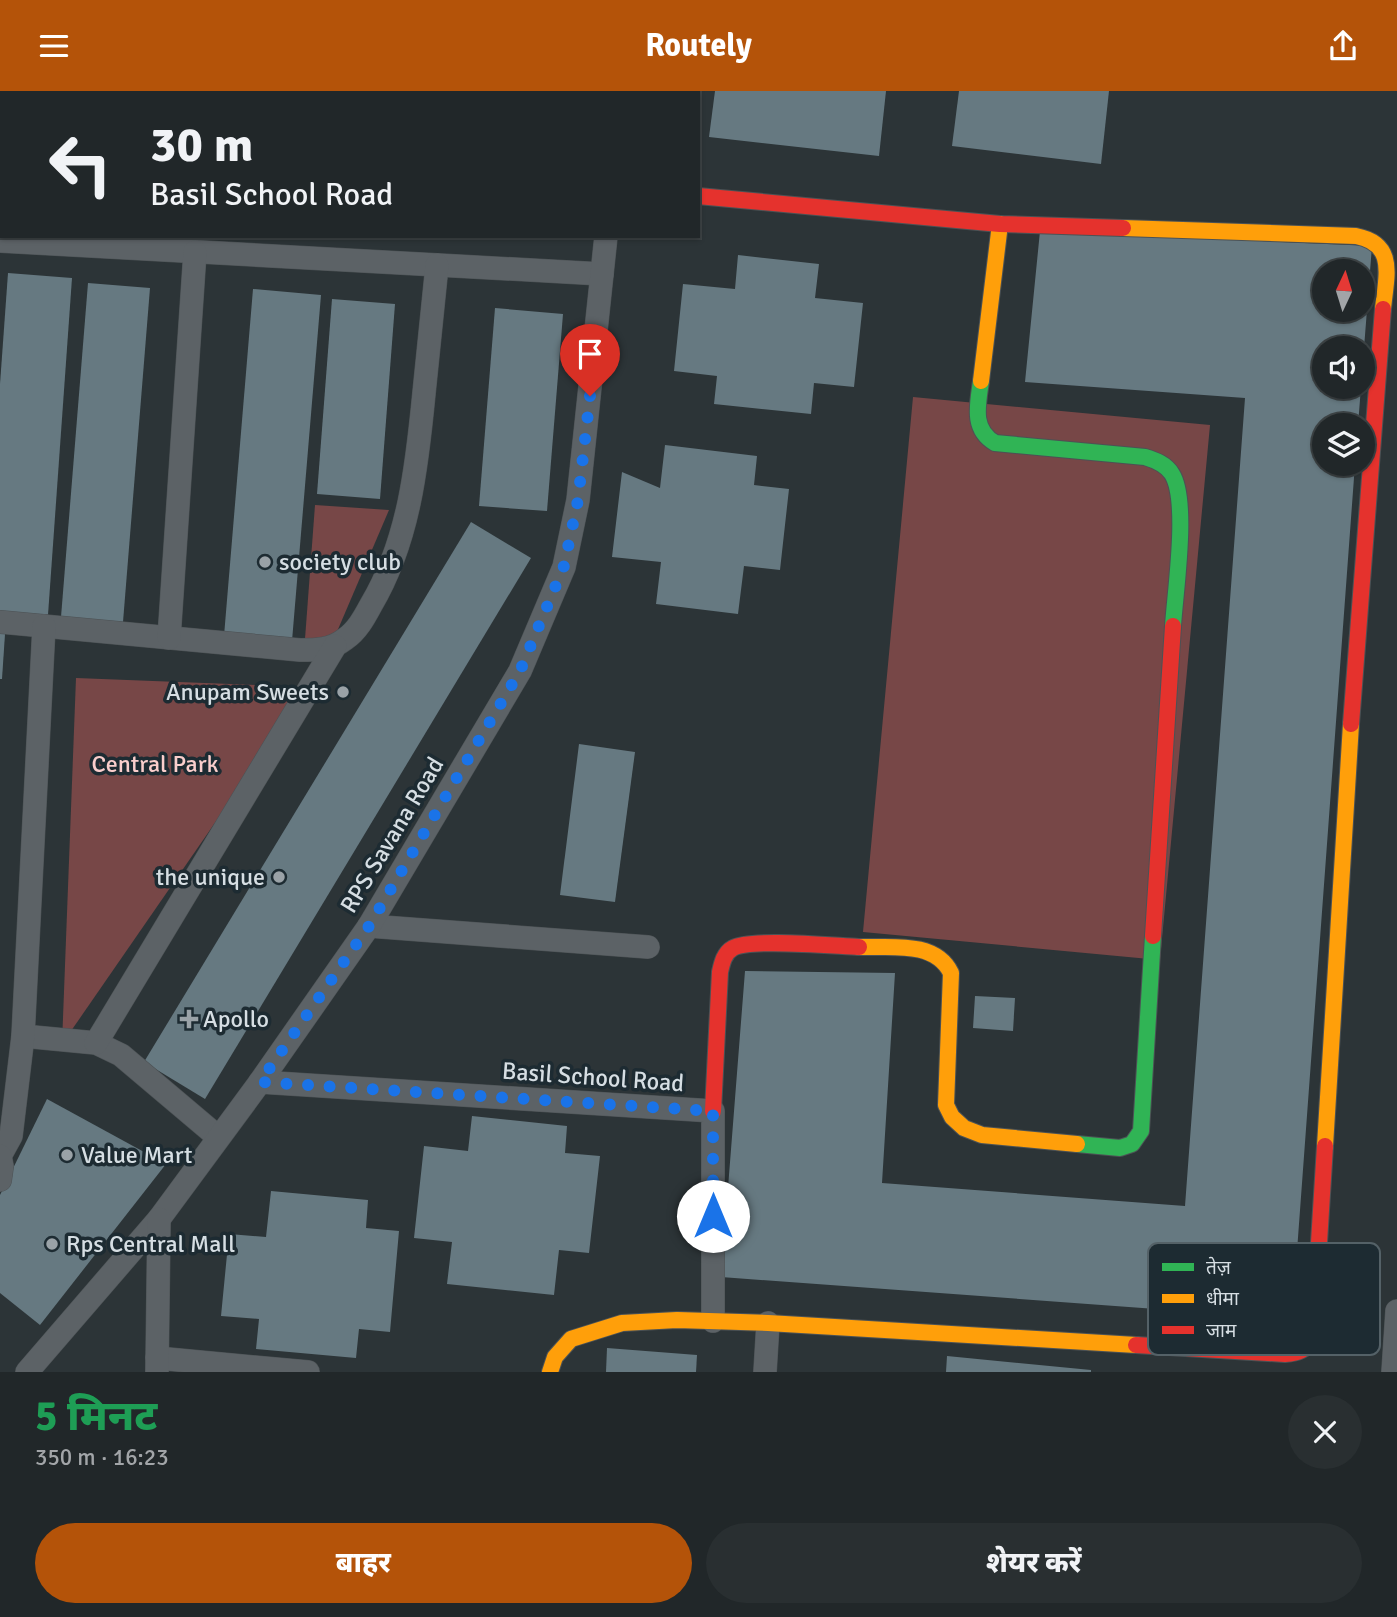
<!DOCTYPE html>
<html lang="hi">
<head>
<meta charset="utf-8">
<style>
  :root { --surface:#212729; --page:#292f31; --text:#f1f3f6; --muted:#a2a5a8; --line:#3e4446; --accent:#b45309 }
  body { margin:0; font-family:Signika,"Noto Sans Devanagari",sans-serif; background:var(--page); color:var(--text); height:100vh; display:flex; flex-direction:column; font-size:26px; white-space:nowrap }
  * { box-sizing:border-box; margin:0 }
  p { font-size:23px; color:var(--muted) }
  .icon { flex:none; width:38px; height:38px; fill:none; stroke:currentColor; stroke-width:2; stroke-linecap:round; stroke-linejoin:round }
  .map { position:relative; height:1281px; overflow:hidden }
  .details { display:flex; flex-direction:column; background:var(--surface); flex:1 }
  .details>* { flex:none }
  .banner { position:absolute; left:0px; top:0px; width:700px; height:147px; box-shadow:0 2px 5px #0004,0 0 0 2px var(--line); background:#212729; color:var(--text); overflow:hidden }
  .needle { width:46px; rotate:4deg }
  .fabs { position:absolute; left:1312px; top:168px; display:grid; gap:14px }
  .fabs a { display:grid; place-items:center; width:63px; height:63px; border-radius:50%; background:var(--surface); box-shadow:0 2px 5px #0004,0 0 0 2px var(--line); font-size:35px }
  .pin { position:absolute; display:grid; place-items:center; width:60px; height:60px; color:#fff; margin:-72px -30px; border-radius:50% 50% 50% 0; rotate:-45deg; box-shadow:0 0 7px #0007 }
  .pin .icon { rotate:45deg }
  .me { position:absolute; width:77px; margin:-38px; rotate:0deg; stroke-linejoin:round; filter:drop-shadow(0 0 5px #0008) }
  .turn { display:flex; align-items:center; gap:24px; height:147px; padding:0 35px; font-size:32px }
  .turn .icon { width:91px; height:91px; stroke-width:2.5 }
  .turn b { display:block; font-size:49px; line-height:60px }
  .round { display:grid; place-items:center; flex:none; width:74px; height:74px; border-radius:37px; background:var(--page) }
  .overview { display:flex; align-items:center; justify-content:space-between; height:119px; padding:0 35px }
  h1 { font-size:42px; font-weight:800; line-height:52px; color:#1e9e55 }
  .button { display:flex; gap:14px; margin-top:auto; padding:14px 35px }
  .button a { flex:1; height:80px; border-radius:42px; background:var(--accent); color:#fff; font-size:28px; font-weight:800; line-height:80px; text-align:center }
  .button a+a { background:var(--page); color:var(--text) }
  header { display:flex; justify-content:space-between; align-items:center; height:91px; padding:0 35px; background:var(--accent); color:#fff; font-size:32px; font-weight:800 }
  .map>svg:first-child { display:block }
  .park { fill:#774747 }
  .building { fill:#667981; fill-rule:evenodd }
  .lines { fill:none; stroke-linecap:round; stroke-linejoin:round }
  .street-casing { stroke:#4c5255; stroke-width:24 }
  .fast-casing { stroke:#4c5255; stroke-width:18 }
  .slow-casing { stroke:#4c5255; stroke-width:18 }
  .jam-casing { stroke:#4c5255; stroke-width:18 }
  .street { stroke:#5c6266; stroke-width:23 }
  .fast { stroke:#30b455; stroke-width:16 }
  .slow { stroke:#ff9f0a; stroke-width:16 }
  .jam { stroke:#e5322d; stroke-width:16 }
  .route { stroke:#1a73e8; stroke-width:12; stroke-dasharray:0 21.6 }
  .poi-dot { fill:#9aa2a7; stroke:#1d2b32; stroke-width:2.5 }
  .labels { text-anchor:middle; stroke-width:7; stroke-linejoin:round; paint-order:stroke }
  .poi-label { font-size:24px; fill:#d6dee3; stroke:#1d2b32; text-anchor:start }
  .park-label { font-size:24px; fill:#facecc; stroke:#1d2b32 }
  .street-label { font-size:24px; fill:#d6dee3; stroke:#1d2b32 }
  .key { fill:#1d2b32; stroke:#546167; stroke-width:2 }
  .key-label { font-size:19px; fill:#d6dee3 }
</style>
</head>
<body>
<header><svg class="icon" aria-label="menu" viewBox="0 0 24 24"><path d="M4 6h16M4 12h16M4 18h16"/></svg>Routely<svg class="icon" aria-label="share" viewBox="0 0 24 24"><path d="M12 15V3M7 8l5-5 5 5M5 13v7h14v-7"/></svg></header>
<div class="map">
<svg width="1397" height="1281" viewBox="0 0 1397 1281">
  <rect width="100%" height="100%" fill="#2c3437"/>
  <g class="park">
    <polygon points="913,306 1210,334 1160,869 863,841"/>
    <polygon points="315,414 389,419 333,550 305,548"/>
    <polygon points="76,587 309,596 62,953"/>
  </g>
  <g class="building">
    <polygon points="715,0 886,0 879,65 709,46"/>
    <polygon points="959,0 1109,0 1101,73 952,55"/>
    <path d="M1040 140 1372 155 1364 257H1325V296H1361L1358 334H1325V373H1355L1292 1228 721 1186 745 880 895 882 882 1092 1185 1115 1245 307 1025 291ZM1325 180H1363V219H1325Z"/>
    <polygon points="738,164 819,173 815,207 863,212 854,296 814,292 811,323 714,313 717,285 674,280 683,193 735,198"/>
    <polygon points="8,182 72,187 48,524 0,520 0,293"/>
    <polygon points="88,192 150,197 123,531 61,526"/>
    <polygon points="253,198 321,204 292,550 224,545"/>
    <polygon points="332,208 395,213 380,408 317,403"/>
    <polygon points="495,217 563,223 547,420 479,415"/>
    <polygon points="665,354 757,365 754,394 789,398 780,479 744,475 738,523 656,513 661,471 612,466 622,381 660,397"/>
    <polygon points="471,431 531,467 205,1008 144,971"/>
    <polygon points="0,542 5,543 2,588 0,588"/>
    <polygon points="579,653 635,661 615,811 560,804"/>
    <polygon points="975,905 1015,907 1013,940 973,937"/>
    <polygon points="47,1008 166,1073 40,1234 0,1202 0,1104"/>
    <polygon points="472,1025 567,1035 565,1062 600,1065 589,1162 559,1159 554,1204 447,1193 452,1151 414,1147 424,1055 468,1060"/>
    <polygon points="271,1100 368,1109 366,1137 399,1140 390,1241 359,1238 356,1267 256,1258 259,1228 221,1225 229,1143 266,1146"/>
    <polygon points="607,1257 697,1264 696,1281 606,1281"/>
    <polygon points="947,1265 1091,1279 1091,1281 946,1281"/>
  </g>
  <g class="lines">
    <g class="street-casing">
      <g id="street">
        <polyline points="622,2 622,0"/>
        <polyline points="0,150 602,183"/>
        <path d="M0 531 300 559C316 559 331 559 345 548 357 540 364 527 371 514 409 450 417 375 424 302 428 260 433 217 437 174"/>
        <polyline points="169,547 195,161"/>
        <polyline points="369,835 648,856"/>
        <polyline points="23,945 96,952 121,964 218,1046"/>
        <polyline points="96,952 335,555"/>
        <polyline points="260,991 713,1020 713,1230"/>
        <polyline points="0,1065 11,1045 23,945 44,535"/>
        <polyline points="0,1089 2,1075 0,1065"/>
        <polyline points="157,1267 308,1281"/>
        <polyline points="27,1281 159,1128 260,991 369,835 520,580 564,476 578,409 606,145"/>
        <polyline points="157,1281 159,1128"/>
        <polyline points="765,1281 768,1232"/>
        <polyline points="1393,1281 1397,1220"/>
      </g>
    </g>
    <g class="fast-casing">
      <g id="fast">
        <path d="M981 290C978 313 971 338 995 352L1145 366C1155 369 1166 373 1172 383 1189 410 1175 501 1173 535"/>
        <polyline points="1077,1053 1120,1057 1132,1053 1141,1040 1153,845"/>
      </g>
    </g>
    <g class="slow-casing">
      <g id="slow">
        <path d="M1123 137 1356 145C1397 153 1386 185 1383 218"/>
        <polyline points="981,290 1000,133"/>
        <path d="M859 856C890 857 935 849 951 882L946 1014 952 1026 964 1037 982 1044 1077 1053"/>
        <polyline points="1325,1055 1351,633"/>
        <polyline points="550,1281 555,1266 571,1248 622,1232 677,1229 768,1232 1136,1254"/>
      </g>
    </g>
    <g class="jam-casing">
      <g id="jam">
        <polyline points="698,105 1000,133 1123,137"/>
        <polyline points="1351,633 1383,218"/>
        <polyline points="1153,845 1173,535"/>
        <path d="M713 1020 720 881C722 872 724 862 733 857 751 847 834 855 859 856"/>
        <path d="M1136 1254 1285 1263C1298 1262 1306 1259 1313 1248L1325 1055"/>
      </g>
    </g>
    <use href="#street" class="street"/>
    <use href="#fast" class="fast"/>
    <use href="#slow" class="slow"/>
    <use href="#jam" class="jam"/>
  </g>
  <g class="lines">
    <polyline class="route" points="590,305 578,409 564,475 520,580 369,835 260,991 713,1020 713,1125"/>
  </g>
  <g class="poi-dot">
    <circle cx="265" cy="471" r="7"/>
    <circle cx="343" cy="601" r="7"/>
    <circle cx="279" cy="786" r="7"/>
    <path d="M185.5 917.5h7v7h7v7h-7v7h-7v-7h-7v-7h7z"/>
    <circle cx="67" cy="1064" r="7"/>
    <circle cx="52" cy="1153" r="7"/>
  </g>
  <g class="labels">
    <g class="poi-label">
      <text x="279" y="479">society club</text>
      <text x="329" y="609" text-anchor="end">Anupam Sweets</text>
      <text x="265" y="794" text-anchor="end">the unique</text>
      <text x="203" y="936">Apollo</text>
      <text x="81" y="1072">Value Mart</text>
      <text x="66" y="1161">Rps Central Mall</text>
    </g>
    <g class="park-label">
      <text x="155" y="681">Central Park</text>
    </g>
    <g class="street-label">
      <text transform="translate(392 744) rotate(-59)" y="8">RPS Savana Road</text>
      <text transform="translate(593 986) rotate(4)" y="8">Basil School Road</text>
    </g>
  </g>
  <rect x="1148" y="1152" width="232" height="112" rx="10" class="key"/>
  <rect x="1162" y="1172" width="32" height="8" fill="#30b455"/>
  <rect x="1162" y="1203" width="32" height="9" fill="#ff9f0a"/>
  <rect x="1162" y="1235" width="32" height="8" fill="#e5322d"/>
  <g class="key-label">
    <text x="1206" y="1183">तेज़</text>
    <text x="1206" y="1214">धीमा</text>
    <text x="1206" y="1246">जाम</text>
  </g>
</svg>
<div class="fabs">
<a><svg class="needle" viewBox="-14 -14 28 28"><path d="M0-13l5 13h-10z" fill="#e53935"/><path d="M0 13l5-13h-10z" fill="#a2a5a8"/></svg></a>
<a><svg class="icon" aria-label="sound" viewBox="0 0 24 24"><path d="M4 9h4l5-4v14l-5-4H4zM17 9q2 3 0 6"/></svg></a>
<a><svg class="icon" aria-label="layers" viewBox="0 0 24 24"><path d="M12 4l9 5-9 5-9-5zM3 14l9 5 9-5"/></svg></a>
</div>
<div class="pin" style="left:590px;top:305px;background:#d93025"><svg class="icon" aria-label="arrive" viewBox="0 0 24 24"><path d="M6 21V4h12l-3 4 3 4H6"/></svg></div>
<svg class="me" style="left:713px;top:1125px" viewBox="-20 -20 40 40"><circle r="19" fill="#fff"/><path d="M0-13L10 11 0 6-10 11z" fill="#1a73e8"/></svg>
<div class="banner">
<div class="turn"><svg class="icon" aria-label="left" viewBox="0 0 24 24"><path d="M17 20v-9H6M10 6l-5 5 5 5"/></svg><div><b>30 m</b>Basil School Road</div></div>
</div>
</div>
<section class="details">
<div class="overview"><div><h1>5 मिनट</h1><p>350 m · 16:23</p></div><a class="round"><svg class="icon" aria-label="close" viewBox="0 0 24 24"><path d="M6 6l12 12M18 6L6 18"/></svg></a></div>
<div class="button"><a>बाहर</a><a>शेयर करें</a></div>
</section>
</body>
</html>
